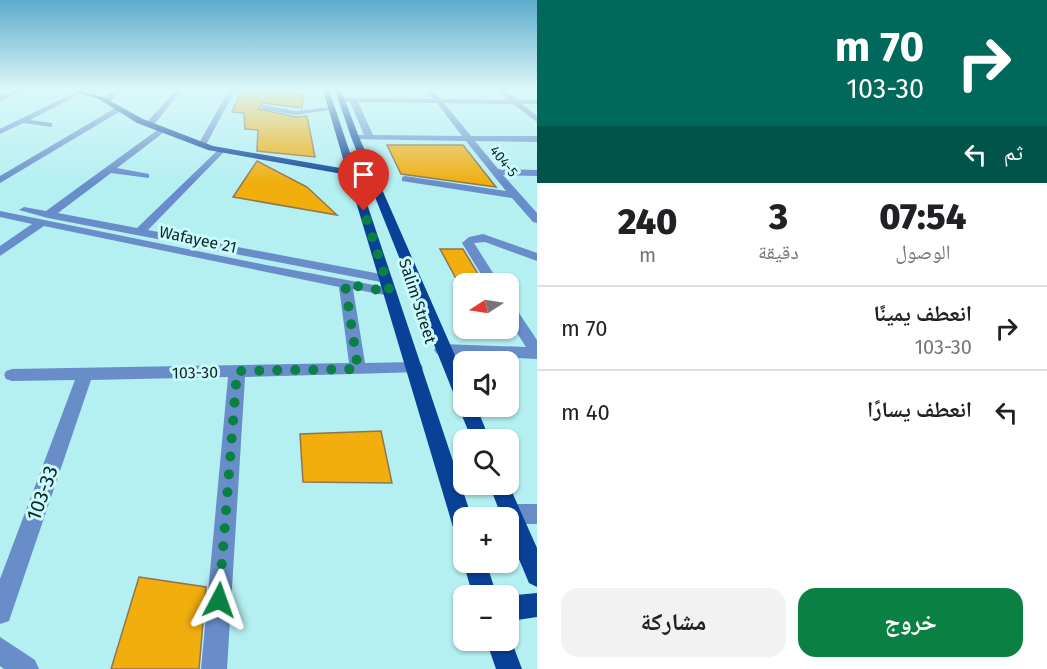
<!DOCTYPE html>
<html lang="ar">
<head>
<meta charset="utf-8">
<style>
  :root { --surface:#fff; --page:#f2f2f2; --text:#202124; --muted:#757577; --line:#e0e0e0; --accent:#0b8043 }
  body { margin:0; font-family:"Fira Sans","Noto Naskh Arabic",sans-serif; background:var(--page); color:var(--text); direction:rtl; height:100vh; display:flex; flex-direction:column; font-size:22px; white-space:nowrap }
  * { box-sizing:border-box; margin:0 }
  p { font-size:20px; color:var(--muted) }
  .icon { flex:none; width:33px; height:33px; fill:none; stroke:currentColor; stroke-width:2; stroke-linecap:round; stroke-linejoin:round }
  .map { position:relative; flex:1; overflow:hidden; direction:ltr }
  .panel { display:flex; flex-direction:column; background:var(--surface); width:510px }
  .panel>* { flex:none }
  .hud { background:#00695c; color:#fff; overflow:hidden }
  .needle { width:39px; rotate:258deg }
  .controls { position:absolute; left:453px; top:273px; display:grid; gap:12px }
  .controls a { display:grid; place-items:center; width:66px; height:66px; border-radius:12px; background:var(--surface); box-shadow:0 2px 4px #0004; font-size:30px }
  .pin { position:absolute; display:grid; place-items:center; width:51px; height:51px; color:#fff; margin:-62px -26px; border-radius:50% 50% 50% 0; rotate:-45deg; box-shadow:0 0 6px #0007 }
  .pin .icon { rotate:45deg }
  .me { position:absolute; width:66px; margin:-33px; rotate:4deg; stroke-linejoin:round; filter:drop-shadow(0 0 4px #0008) }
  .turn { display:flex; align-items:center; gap:21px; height:126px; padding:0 24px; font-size:27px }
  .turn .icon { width:78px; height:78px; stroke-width:2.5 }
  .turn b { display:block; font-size:42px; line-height:51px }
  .then { display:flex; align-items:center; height:57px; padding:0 24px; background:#0003; gap:12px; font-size:22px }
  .eta { display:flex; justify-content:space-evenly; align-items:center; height:102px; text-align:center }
  .eta b { font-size:36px; font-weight:800; line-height:42px }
  .button { display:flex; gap:12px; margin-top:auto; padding:12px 24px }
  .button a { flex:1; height:69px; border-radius:18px; background:var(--accent); color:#fff; font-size:24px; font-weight:800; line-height:69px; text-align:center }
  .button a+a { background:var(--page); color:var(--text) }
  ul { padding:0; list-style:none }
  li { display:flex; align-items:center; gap:18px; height:84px; padding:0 24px; border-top:2px solid var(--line) }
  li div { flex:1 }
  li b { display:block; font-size:22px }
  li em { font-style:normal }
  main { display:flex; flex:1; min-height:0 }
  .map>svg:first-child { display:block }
  .building { fill:#f1ae0d; stroke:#8d7651; stroke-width:1.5 }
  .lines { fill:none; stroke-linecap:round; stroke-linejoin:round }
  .minor { fill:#688dc9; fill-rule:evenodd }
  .major { fill:#094197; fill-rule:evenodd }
  .route { stroke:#0b8043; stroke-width:10; stroke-dasharray:0 18 }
  .labels { text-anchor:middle; stroke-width:6; stroke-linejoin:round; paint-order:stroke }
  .far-street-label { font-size:14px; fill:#0c2425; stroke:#cbfafc }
  .street-label { font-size:16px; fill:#0c2425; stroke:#cbfafc }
  .near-street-label { font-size:20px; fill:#0c2425; stroke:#cbfafc }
</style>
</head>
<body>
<main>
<section class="panel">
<div class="hud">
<div class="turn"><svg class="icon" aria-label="right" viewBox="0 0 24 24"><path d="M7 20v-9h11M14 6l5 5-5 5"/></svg><div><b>70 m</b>103-30</div></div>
<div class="then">ثم<svg class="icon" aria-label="left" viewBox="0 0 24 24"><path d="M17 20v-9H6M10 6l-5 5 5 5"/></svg></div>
</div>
<div class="eta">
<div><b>07:54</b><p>الوصول</p></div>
<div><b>3</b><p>دقيقة</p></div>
<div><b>240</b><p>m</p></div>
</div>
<ul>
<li><svg class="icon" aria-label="right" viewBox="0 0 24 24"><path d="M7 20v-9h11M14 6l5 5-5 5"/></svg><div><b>انعطف يمينًا</b><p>103-30</p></div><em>70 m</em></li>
<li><svg class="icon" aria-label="left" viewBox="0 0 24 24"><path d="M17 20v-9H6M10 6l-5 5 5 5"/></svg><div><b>انعطف يسارًا</b></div><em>40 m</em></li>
</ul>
<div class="button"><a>خروج</a><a>مشاركة</a></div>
</section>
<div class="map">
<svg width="537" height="669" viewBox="0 0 537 669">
  <rect width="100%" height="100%" fill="#b4eff2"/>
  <g class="building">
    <polygon points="242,90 298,90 298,95 303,95 302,108 263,103 258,109 296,117 307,116 315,157 257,151 258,130 245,129 244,113 232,112"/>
    <polygon points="387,145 463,145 496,187 401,174"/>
    <polygon points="257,161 307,187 337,215 233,197"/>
    <polygon points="440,249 463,249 484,284 459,284"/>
    <polygon points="381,431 392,483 303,482 300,434"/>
    <polygon points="139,577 206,587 199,669 111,669"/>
  </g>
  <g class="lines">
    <g class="minor">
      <polygon points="17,90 25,90 0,101 0,97"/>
      <polygon points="80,90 82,93 30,120 52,123 52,127 23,123 0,134 0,129"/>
      <polygon points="115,90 122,90 109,103 103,103 103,99"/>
      <polygon points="176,90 182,90 152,127 146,127 146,123"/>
      <polygon points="229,90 235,90 206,145 199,147 198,145"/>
      <path d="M427 90H433L441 99 508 100 498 90H505L517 100H537V104H522L537 116V122L513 104 444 103 471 136H537V142L475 141 498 169 537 170V176L503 175 537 213V223L533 222 512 198 402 181V177L405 176 506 191 466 141 352 139V135H364L350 102 336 100 340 98 433 99ZM358 102 437 103 462 136 373 135Z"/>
      <polygon points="263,105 296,111 331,107 335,109 296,115 260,109"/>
      <polygon points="117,107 124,109 0,183 0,176"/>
      <polygon points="160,128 167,130 117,168 149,174 149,178 111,173 58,213 137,228 220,148 223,149 223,153 148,230 386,275 393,279 386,283 48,218 19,210 24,207 46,211"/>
      <polygon points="0,211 266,265 390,288 397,292 390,296 353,289 365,363 415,362 421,364 423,368 421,372 245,377 227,669 201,669 228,377 91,380 12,612 9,621 0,624 0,579 75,380 12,381 6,379 4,375 6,371 12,369 349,363 339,287 44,226 0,256 0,246 32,224 0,217"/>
      <polygon points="483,234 537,253 537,261 485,242 474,243 500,284 487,284 462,243 469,237"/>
      <polygon points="508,302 513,304 537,340 537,359 437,354 434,350 437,346 442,344 526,347 508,319"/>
      <polygon points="512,504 537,504 537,524 508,524 508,518 502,518 501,515 505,508"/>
      <polygon points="0,637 35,660 39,669 4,669 0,666"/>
    </g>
    <g class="major">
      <polygon points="69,90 78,90 103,97 143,119 213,146 346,169 323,90 329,90 472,518 464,518 464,538 456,535 453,527 348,175 208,150 137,123 99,99"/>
      <polygon points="335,90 341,90 359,137 464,376 464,406 476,406 490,440 472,440 458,406 460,403 455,397 351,137"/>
      <polygon points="508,483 537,548 537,587 529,583 508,533 508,518 502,518 489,484"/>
      <polygon points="464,560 464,562 486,562 497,596 473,596 463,562"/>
      <polygon points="537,593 537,617 517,620 508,618 508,596 504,596"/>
      <polygon points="508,632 522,669 496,669 486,640 508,640"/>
    </g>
  </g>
  <linearGradient id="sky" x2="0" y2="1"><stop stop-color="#5cabcc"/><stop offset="0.49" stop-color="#ddf8f9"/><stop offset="1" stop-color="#ddf8f9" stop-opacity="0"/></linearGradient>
  <rect width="537" height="183" fill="url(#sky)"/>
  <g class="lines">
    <polyline class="route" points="219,600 237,371 358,369 345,284 390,292 364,211"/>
  </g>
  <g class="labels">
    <g class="far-street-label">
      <text transform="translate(504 161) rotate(51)" y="5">404-5</text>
    </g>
    <g class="street-label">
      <text transform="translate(198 239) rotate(12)" y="6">Wafayee 21</text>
      <text transform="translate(418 301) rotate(72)" y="6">Salim Street</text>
      <text transform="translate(195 372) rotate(-1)" y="6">103-30</text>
    </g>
    <g class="near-street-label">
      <text transform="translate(42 493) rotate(-70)" y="7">103-33</text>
    </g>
  </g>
</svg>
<div class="controls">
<a><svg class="needle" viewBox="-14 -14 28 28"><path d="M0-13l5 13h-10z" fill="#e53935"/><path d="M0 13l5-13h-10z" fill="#757577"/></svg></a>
<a><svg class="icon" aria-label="sound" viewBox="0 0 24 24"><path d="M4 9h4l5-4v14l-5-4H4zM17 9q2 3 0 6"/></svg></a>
<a><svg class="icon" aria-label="search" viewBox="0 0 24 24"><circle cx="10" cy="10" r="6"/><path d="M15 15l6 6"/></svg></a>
<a>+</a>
<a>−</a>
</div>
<div class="pin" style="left:364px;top:211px;background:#d93025"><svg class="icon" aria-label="arrive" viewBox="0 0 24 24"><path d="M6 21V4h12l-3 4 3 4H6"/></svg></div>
<svg class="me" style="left:219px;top:600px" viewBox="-20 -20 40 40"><path d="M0-17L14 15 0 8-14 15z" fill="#0b8043" stroke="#fff" stroke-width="4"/></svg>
</div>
</main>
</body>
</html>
